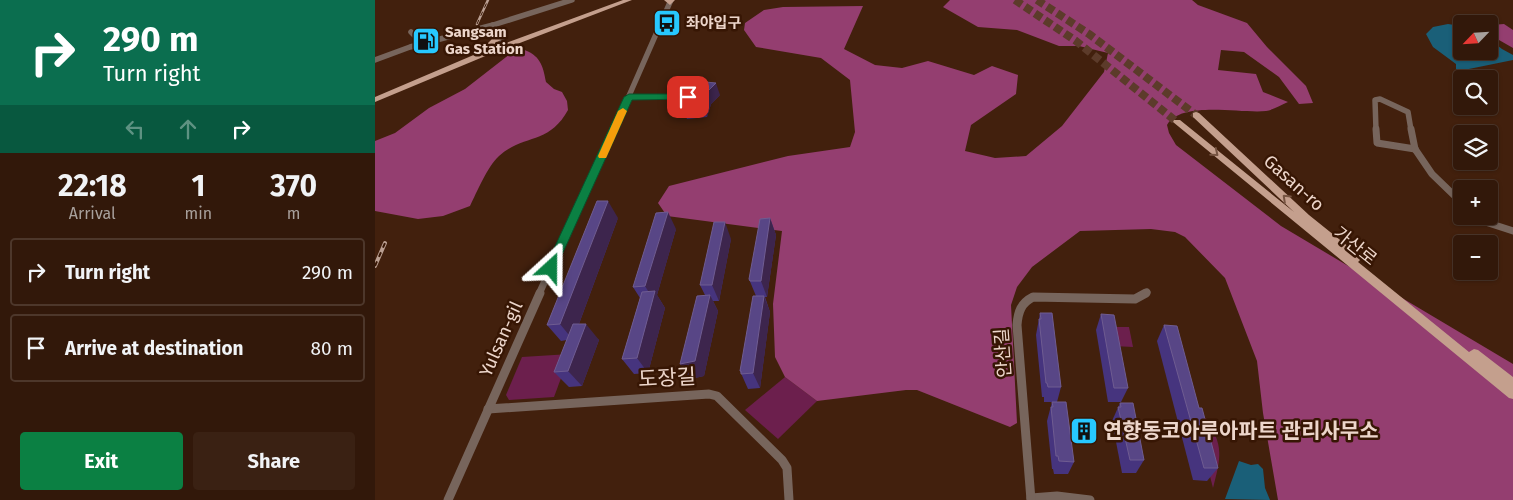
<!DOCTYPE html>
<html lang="en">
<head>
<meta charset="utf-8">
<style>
  :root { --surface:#32180a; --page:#3a2113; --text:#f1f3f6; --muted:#a8a09c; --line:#4d372b; --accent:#0b8043 }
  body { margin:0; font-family:"Fira Sans","Noto Sans KR",sans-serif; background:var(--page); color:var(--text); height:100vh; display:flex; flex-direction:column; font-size:19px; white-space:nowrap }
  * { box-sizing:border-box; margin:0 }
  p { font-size:16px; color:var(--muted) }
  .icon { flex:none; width:28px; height:28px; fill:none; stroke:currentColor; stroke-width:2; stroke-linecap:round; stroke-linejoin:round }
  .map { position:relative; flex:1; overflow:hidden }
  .side { display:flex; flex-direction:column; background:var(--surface); width:375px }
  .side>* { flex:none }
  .banner { background:#0b6e4f; color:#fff; overflow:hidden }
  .needle { width:32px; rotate:245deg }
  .fabs { position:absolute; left:1078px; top:15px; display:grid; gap:10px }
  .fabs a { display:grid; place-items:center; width:45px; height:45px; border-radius:5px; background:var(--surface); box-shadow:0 1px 4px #0004,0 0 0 1px var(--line); font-size:25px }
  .pin { position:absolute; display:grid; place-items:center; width:42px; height:42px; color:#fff; margin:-21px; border-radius:10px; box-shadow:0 2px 8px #0006 }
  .me { position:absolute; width:55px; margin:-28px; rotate:24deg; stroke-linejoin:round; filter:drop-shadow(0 0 4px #0008) }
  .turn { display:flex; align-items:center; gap:18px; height:105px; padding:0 20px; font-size:22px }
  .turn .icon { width:65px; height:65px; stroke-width:2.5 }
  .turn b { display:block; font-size:35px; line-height:42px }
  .lanes { display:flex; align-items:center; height:48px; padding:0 20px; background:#0003; justify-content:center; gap:25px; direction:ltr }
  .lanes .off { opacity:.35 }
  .eta { display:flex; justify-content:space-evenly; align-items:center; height:85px; text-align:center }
  .eta b { font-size:30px; font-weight:700; line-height:35px }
  .button { display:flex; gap:10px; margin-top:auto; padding:10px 20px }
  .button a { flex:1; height:58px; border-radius:5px; background:var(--accent); color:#fff; font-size:20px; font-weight:700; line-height:58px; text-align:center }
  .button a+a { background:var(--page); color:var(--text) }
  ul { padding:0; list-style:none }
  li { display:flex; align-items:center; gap:15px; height:68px; margin:0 10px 8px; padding:0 10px; border:2px solid var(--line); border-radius:5px }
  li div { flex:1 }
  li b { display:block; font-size:19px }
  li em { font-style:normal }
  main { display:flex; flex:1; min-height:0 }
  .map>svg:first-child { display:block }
  .green { fill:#6c1f4d }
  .forest { fill:#943e70 }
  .water { fill:#1a5f78 }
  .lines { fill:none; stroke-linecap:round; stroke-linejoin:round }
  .major-tunnel { stroke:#5c3b2a; stroke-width:8; stroke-dasharray:8 4; stroke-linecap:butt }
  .minor-far2 { stroke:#77655c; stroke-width:5.5 }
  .minor-far1 { stroke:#77655c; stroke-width:7 }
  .minor { stroke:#77655c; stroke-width:9 }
  .major { fill:#c49f8d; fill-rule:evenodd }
  .rail-far1-casing { stroke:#ba9f92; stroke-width:2.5 }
  .rail-casing { stroke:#ba9f92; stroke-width:4 }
  .rail-far1 { stroke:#371604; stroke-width:1; stroke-dasharray:4.5; stroke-linecap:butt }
  .rail { stroke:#371604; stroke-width:2; stroke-dasharray:5; stroke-linecap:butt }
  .wall { fill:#46347e }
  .shaded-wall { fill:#3d254d }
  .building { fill:#584686; stroke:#6f5c91 }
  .oneway { stroke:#765442 }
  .route { fill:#0b8043; stroke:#07532c }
  .slow { fill:#f59e0b }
  .labels { text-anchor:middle; stroke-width:5; stroke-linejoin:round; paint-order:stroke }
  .far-poi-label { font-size:15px; font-weight:bold; fill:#edd6cb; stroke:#371604; text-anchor:start }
  .street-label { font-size:18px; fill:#edd6cb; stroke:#371604 }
  .near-street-label { font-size:21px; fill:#edd6cb; stroke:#371604 }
  .near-poi-label { font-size:21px; font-weight:bold; fill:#edd6cb; stroke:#371604; text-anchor:start }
</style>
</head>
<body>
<main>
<section class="side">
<div class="banner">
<div class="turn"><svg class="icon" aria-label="right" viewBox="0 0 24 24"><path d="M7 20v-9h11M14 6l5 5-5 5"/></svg><div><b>290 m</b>Turn right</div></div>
<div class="lanes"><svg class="icon off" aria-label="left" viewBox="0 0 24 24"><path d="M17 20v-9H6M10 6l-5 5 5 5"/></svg><svg class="icon off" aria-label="ahead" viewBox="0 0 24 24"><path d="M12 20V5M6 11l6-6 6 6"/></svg><svg class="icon" aria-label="right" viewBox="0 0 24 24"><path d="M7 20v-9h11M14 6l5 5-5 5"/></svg></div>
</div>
<div class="eta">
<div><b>22:18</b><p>Arrival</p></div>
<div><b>1</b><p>min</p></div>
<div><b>370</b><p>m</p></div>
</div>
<ul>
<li><svg class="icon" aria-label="right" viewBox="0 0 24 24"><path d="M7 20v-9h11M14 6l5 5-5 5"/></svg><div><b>Turn right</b></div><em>290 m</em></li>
<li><svg class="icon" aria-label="arrive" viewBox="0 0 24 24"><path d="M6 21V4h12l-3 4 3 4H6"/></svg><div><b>Arrive at destination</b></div><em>80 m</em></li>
</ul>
<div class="button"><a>Exit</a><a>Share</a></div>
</section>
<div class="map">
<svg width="1138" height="500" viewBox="0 0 1138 500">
  <rect width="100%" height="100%" fill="#42200d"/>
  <g class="green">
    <polygon points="735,327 754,327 758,347 738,346"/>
    <polygon points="195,354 179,397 134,400 131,395 147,357"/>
    <polygon points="410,377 442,401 403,439 370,410"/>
    <path d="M820 418H831C849 446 846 457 838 488Z"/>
  </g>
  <g class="forest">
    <path d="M575 0H817L823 5 872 23 892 47 931 86 938 103 924 104 904 77 869 52 846 50 843 70 881 74 888 92 913 102C906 105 898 110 891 111 867 114 806 100 792 125L794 133 801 145 906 226 1138 364V500H903L888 413 882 361 850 278 810 237 800 232 776 229 705 231 657 267 642 287 636 305 642 423 635 427 542 390H531L442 401 410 377 400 357 398 304 407 231 292 216 283 203 294 186 413 156 475 147 480 132 475 80 446 58 381 47 369 30 370 23 389 10 408 7 488 6 469 49 500 65 527 68 553 61 599 75 617 66 643 75 641 94 596 125 590 151 620 158 651 156 687 126 729 72 733 53 704 46H684L642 30 603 27 568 7Z"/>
    <polygon points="1129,24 1138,30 1138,48 1124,40 1116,25"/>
    <path d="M147 49C165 55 168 65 171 82L179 89 187 92 192 101 193 110C174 145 148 134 124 156 112 167 102 192 95 206L68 216 43 219 0 211V141L20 133 54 108 90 89 139 51Z"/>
  </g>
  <g class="water">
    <polygon points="1073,24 1086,26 1086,51 1114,51 1114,39 1127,49 1138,55 1138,60 1084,71 1081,69 1081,64 1058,47 1051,34 1058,27"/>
    <polygon points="864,461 876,465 883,464 888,469 890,488 895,500 850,499"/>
  </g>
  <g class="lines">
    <g class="major-tunnel">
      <polyline points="640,0 701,41 802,122"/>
      <polyline points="662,0 714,34 821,115"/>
    </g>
    <g class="minor-far2">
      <polyline points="118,25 130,46"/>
      <polyline points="36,32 48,44"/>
      <polyline points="0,60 35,47 118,25 197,0"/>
      <polyline points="254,97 313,97"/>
      <polyline points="239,130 296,0"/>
      <polyline points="1001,130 1000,100 1005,99 1033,112 1036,130"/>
    </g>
    <g class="minor-far1">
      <polyline points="1001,129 1002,143 1040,149"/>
      <polyline points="1036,129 1040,149"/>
      <polyline points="1040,149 1057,174 1086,202"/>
      <polyline points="1092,216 1138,231"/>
      <polyline points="164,294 239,129"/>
      <polyline points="769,294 772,292"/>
    </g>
    <g class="minor">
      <polyline points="113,409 334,394 342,396 407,460 412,468 414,500"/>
      <polyline points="656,498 682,496 715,500"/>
      <polyline points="73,500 165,293"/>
      <path d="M656 500 642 325C643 312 646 303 658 297L760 299 771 293"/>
    </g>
    <g class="major">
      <polygon points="248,0 257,0 108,57 0,102 0,97 108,51 108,48 121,35 128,37 117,48"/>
      <polygon points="289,0 300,0 295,5"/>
      <polygon points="821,112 824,113 934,215 985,256 986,259 983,262 1094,352 1099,349 1103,350 1138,377 1138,399 1134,398 798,122 799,120 805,120 919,212 818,117 818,113"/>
    </g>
    <g class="rail-far1-casing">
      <polyline id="rail-far1" points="102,24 113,0"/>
    </g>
    <g class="rail-casing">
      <polyline id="rail" points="0,266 10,243"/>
    </g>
    <use href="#rail-far1" class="rail-far1"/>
    <use href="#rail" class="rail"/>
  </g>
  <g class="wall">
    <polygon points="345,95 336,104 332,117 312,119 307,107"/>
    <polygon points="243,218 204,324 224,340 207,386 194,387 179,372 192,340 186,341 172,325"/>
    <polygon points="395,218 401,235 392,297 390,297 395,312 385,388 373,389 365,371 381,296 374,279"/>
    <polygon points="301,229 282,295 290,308 273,373 259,374 247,359 265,298 258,287"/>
    <polygon points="356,239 344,301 338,301 343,311 329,376 315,379 330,295 325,285"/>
    <polygon points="665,313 686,387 682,402 669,402 669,397 667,397 661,335"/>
    <polygon points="726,314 753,388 746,402 733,402 721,330"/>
    <polygon points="789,325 824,408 843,468 832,481 818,480 782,341"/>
    <polygon points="677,402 699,462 693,474 679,474 678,469 677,469 672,421"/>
    <polygon points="745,403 769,460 761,473 747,473 737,421"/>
    <polygon points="705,422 717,431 715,436 704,435 703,427"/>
  </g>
  <g class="shaded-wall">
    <polygon points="341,83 345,95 336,104 332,117 328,105 332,92"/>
    <polygon points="233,201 243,218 198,340 185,324"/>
    <polygon points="293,212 301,229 282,295 290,308 273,373 262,358 278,299 270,286"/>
    <polygon points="395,218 401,235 392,297 386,281"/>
    <polygon points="350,222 356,239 344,301 337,285"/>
    <polygon points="335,295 343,311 329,376 315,379 305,364"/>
    <polygon points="389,296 395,312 385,388 378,373"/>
    <polygon points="211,324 224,340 207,386 193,371"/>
  </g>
  <g class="building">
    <polygon points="320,81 341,83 332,92 328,105 307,107 312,92"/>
    <polygon points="222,201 233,201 185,324 172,325"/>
    <polygon points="293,212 270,286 258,287 281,213"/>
    <polygon points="395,218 386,281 375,281 374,279 385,219"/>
    <polygon points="339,222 350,222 337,285 325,285"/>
    <polygon points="280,291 262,358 247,359 267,292"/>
    <polygon points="335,295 320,361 305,364 322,296"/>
    <polygon points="378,296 389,296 378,373 366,374 366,371 365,371"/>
    <polygon points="665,313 677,313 686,387 673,387 672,383 671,383 664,319 666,319"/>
    <polygon points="726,314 739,315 753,388 739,388"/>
    <polygon points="198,324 211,324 193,371 179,372"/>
    <polygon points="789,325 802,326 824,408 827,408 843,468 829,468"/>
    <polygon points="677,402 691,402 699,462 684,461 683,456 681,456 676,407 678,407"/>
    <polygon points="745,403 758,403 769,460 755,460 743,407 746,407"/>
    <polygon points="705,422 716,422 717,431 706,431"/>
  </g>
  <defs><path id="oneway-chevron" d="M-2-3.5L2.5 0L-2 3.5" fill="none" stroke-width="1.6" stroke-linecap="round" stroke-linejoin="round" transform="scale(1.25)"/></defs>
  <g class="oneway">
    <use href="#oneway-chevron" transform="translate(840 153) rotate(39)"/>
    <use href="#oneway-chevron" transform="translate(911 198) rotate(-137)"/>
  </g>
  <polygon class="route" points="254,94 313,94 317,97 313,99 257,100 181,268 176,272 171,271 170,268 249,97"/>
  <polygon class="slow" points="248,108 252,111 232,156 231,158 224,158 223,156 243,111"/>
  <defs>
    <g id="bus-square" transform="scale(1.4375)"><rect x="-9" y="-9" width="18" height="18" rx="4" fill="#27c8ff" stroke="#371604"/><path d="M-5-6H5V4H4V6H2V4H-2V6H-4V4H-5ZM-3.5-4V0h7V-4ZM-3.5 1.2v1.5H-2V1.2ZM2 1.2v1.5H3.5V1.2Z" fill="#111"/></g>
    <g id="fuel-square" transform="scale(1.4375)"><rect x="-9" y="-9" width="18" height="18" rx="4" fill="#27c8ff" stroke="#371604"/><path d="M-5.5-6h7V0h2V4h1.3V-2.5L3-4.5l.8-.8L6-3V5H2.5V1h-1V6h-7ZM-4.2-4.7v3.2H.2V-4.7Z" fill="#111"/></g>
    <g id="building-square" transform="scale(1.4375)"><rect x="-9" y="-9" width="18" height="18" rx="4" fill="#27c8ff" stroke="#371604"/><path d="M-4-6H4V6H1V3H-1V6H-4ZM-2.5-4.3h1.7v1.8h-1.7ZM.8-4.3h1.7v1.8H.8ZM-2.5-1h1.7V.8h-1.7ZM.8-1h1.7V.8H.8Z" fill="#111"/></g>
  </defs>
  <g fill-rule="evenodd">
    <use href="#bus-square" x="292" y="23"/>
    <use href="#fuel-square" x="51" y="41"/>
    <use href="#building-square" x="709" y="431"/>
  </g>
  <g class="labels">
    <g class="far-poi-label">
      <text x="311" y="28">좌야입구</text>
      <text x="70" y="37">Sangsam<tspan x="70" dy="17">Gas Station</tspan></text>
    </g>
    <g class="street-label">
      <text transform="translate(919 183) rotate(42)" y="6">Gasan-ro</text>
      <text transform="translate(980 246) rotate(39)" y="6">가산로</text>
      <text transform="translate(126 339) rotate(-66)" y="6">Yulsan-gil</text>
      <text transform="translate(628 353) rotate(-94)" y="6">안산길</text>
    </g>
    <g class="near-street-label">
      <text transform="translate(292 378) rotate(-3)" y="7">도장길</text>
    </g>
    <g class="near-poi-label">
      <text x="728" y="438">연향동코아루아파트 관리사무소</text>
    </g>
  </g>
</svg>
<div class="fabs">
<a><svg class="needle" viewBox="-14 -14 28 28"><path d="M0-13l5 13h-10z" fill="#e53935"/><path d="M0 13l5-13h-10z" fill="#a8a09c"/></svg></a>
<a><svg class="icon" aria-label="search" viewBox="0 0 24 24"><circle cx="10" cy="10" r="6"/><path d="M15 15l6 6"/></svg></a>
<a><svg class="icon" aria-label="layers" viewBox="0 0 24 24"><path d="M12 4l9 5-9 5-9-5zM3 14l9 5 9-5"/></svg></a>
<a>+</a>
<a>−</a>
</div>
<div class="pin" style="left:313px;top:97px;background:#d93025"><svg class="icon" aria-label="arrive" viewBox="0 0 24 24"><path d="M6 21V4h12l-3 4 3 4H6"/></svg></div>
<svg class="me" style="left:176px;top:268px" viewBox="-20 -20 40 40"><path d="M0-17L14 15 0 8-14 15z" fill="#0b8043" stroke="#fff" stroke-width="4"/></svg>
</div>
</main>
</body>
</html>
